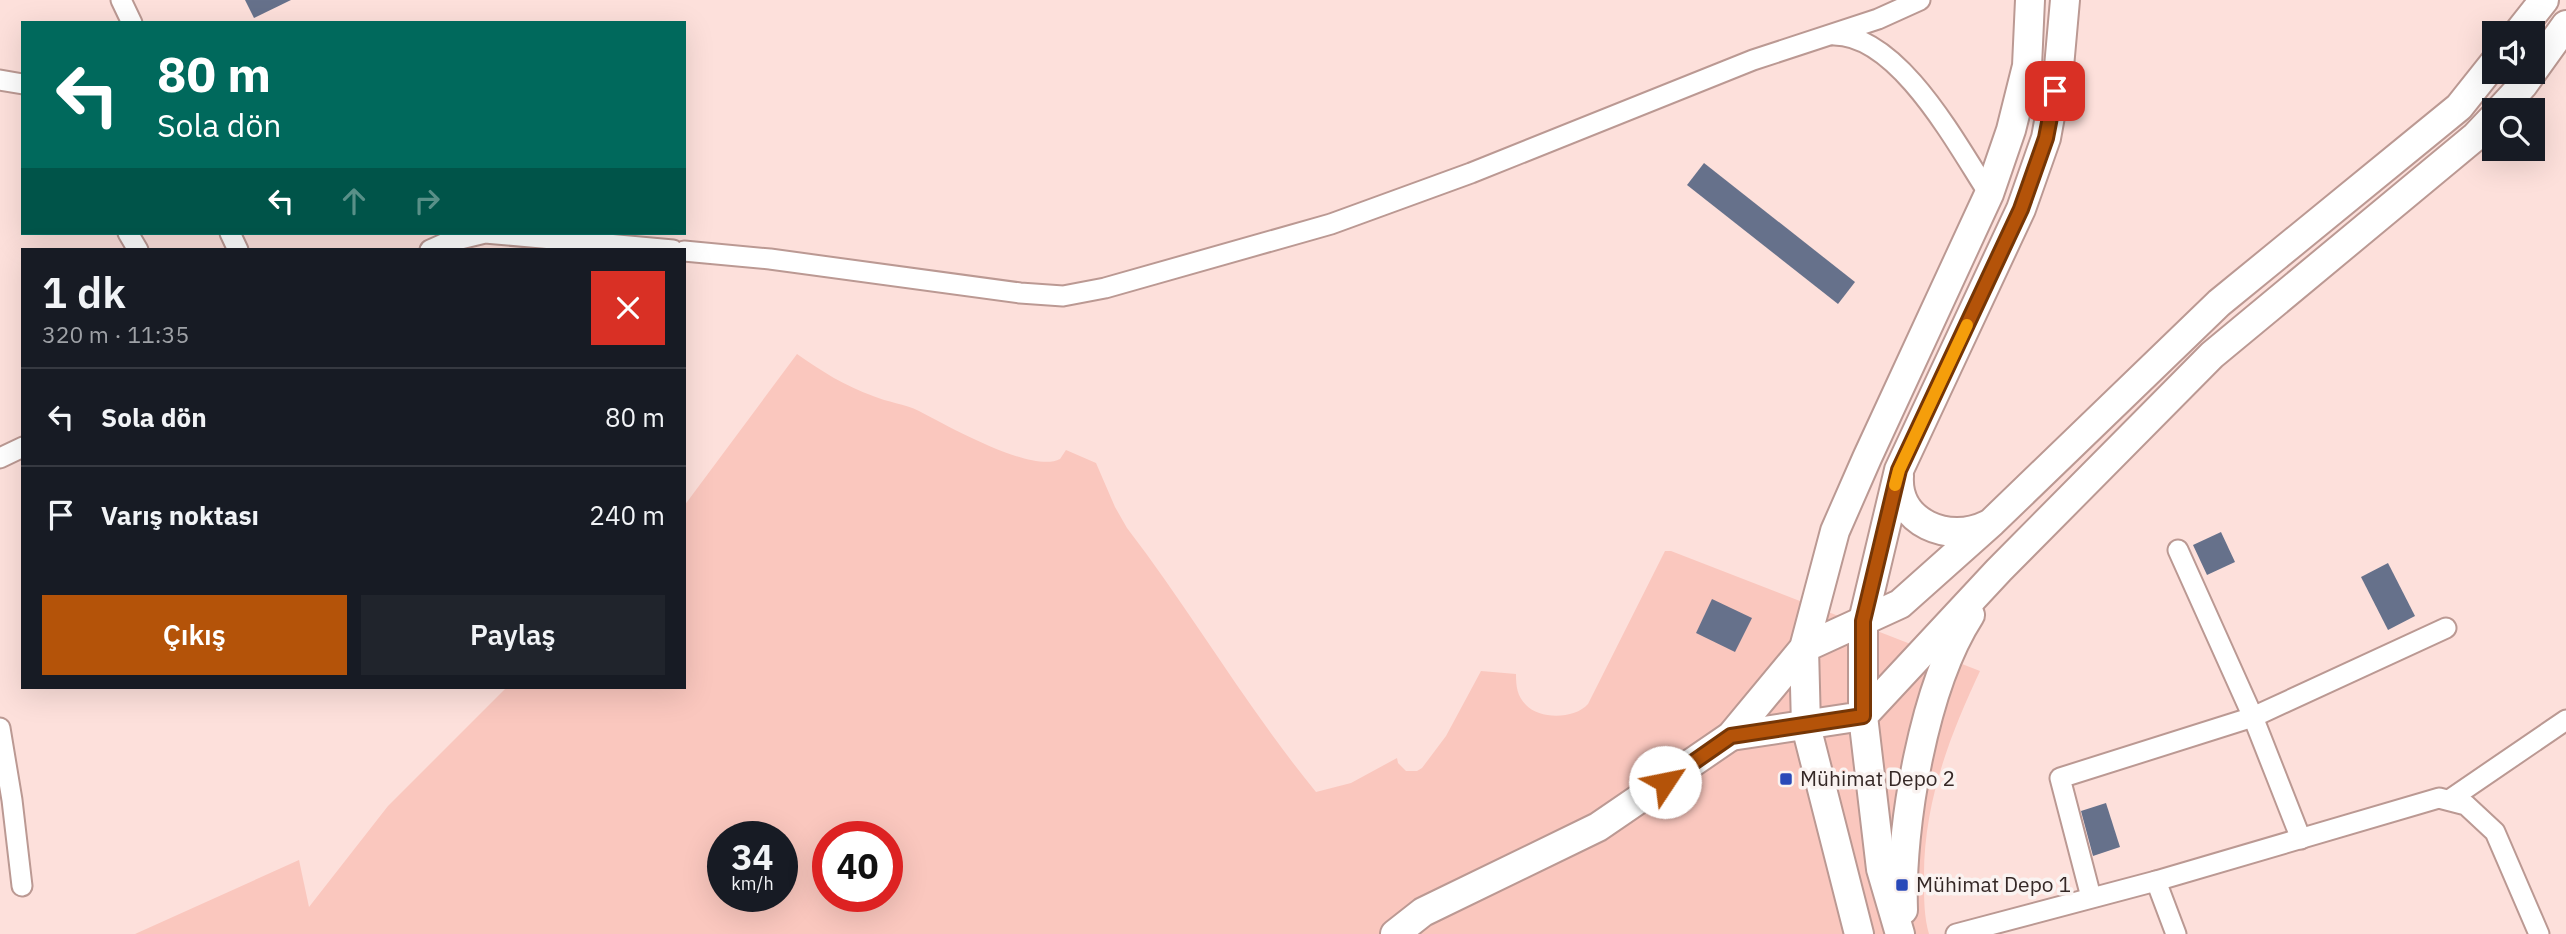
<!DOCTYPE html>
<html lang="tr">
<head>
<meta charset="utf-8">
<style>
  :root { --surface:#171b24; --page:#20242c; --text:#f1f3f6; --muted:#9ea1a6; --line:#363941; --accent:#b45309 }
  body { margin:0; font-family:"IBM Plex Sans",sans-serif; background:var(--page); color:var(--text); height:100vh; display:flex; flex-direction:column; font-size:26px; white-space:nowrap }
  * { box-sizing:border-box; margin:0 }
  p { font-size:23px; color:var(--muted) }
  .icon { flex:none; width:38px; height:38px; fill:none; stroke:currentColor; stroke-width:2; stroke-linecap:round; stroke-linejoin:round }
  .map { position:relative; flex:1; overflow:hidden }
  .details { position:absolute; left:21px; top:248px; width:665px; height:441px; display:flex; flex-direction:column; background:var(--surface); border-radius:0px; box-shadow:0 7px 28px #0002 }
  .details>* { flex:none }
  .hud { position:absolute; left:21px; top:21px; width:665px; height:214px; border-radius:0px; box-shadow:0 7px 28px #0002; background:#00695c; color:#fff; overflow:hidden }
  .buttons { position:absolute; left:2482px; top:21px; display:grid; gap:14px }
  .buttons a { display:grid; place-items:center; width:63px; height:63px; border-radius:0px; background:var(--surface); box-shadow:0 7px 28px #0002; font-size:35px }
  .speed { position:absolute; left:707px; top:821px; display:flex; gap:14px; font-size:35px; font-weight:700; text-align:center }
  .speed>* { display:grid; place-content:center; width:91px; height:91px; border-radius:50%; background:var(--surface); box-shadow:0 7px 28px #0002; line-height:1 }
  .speed small { font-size:18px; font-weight:400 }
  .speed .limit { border:10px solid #d22; background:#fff; color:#111 }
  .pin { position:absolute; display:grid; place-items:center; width:60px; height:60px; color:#fff; margin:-30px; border-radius:14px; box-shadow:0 4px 10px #0006 }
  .me { position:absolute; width:77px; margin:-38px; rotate:56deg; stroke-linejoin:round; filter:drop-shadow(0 0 5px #0008) }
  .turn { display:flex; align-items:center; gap:24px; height:147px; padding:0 21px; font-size:32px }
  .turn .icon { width:91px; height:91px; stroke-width:2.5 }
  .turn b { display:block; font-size:49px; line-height:60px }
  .lanes { display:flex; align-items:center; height:66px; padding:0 21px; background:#0003; justify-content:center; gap:35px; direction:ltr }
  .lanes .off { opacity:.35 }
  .round { display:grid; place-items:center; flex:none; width:74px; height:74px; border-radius:0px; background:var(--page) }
  .head { display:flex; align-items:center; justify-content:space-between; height:119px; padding:0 21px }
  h1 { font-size:42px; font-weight:600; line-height:52px }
  .primary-button { display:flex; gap:14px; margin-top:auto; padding:14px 21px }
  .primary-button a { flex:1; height:80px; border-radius:0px; background:var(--accent); color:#fff; font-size:28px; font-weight:600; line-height:80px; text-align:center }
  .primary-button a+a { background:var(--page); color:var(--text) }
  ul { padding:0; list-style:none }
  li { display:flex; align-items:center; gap:21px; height:98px; padding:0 21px; border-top:2px solid var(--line) }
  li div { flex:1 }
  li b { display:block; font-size:26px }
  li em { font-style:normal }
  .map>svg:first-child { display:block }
  .green { fill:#fac7be; fill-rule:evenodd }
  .building { fill:#66718b }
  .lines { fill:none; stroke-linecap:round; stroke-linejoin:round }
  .street-casing { stroke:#bb9993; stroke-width:23 }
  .secondary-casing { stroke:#bb9993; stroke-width:32 }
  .street { stroke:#fff; stroke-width:19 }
  .secondary { stroke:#fff; stroke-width:28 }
  .route-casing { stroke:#753606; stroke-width:18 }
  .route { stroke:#b45309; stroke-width:12 }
  .slow { stroke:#f59e0b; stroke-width:12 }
  .poi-dot { fill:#2949b8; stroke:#faf3f1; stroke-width:2.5 }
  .labels { text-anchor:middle; stroke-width:7; stroke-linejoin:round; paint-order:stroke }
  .poi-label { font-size:21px; fill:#352826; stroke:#faf3f1; text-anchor:start }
</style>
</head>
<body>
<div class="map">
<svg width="2566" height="934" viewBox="0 0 2566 934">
  <rect width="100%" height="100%" fill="#fde0db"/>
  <path class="green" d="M797 354C821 371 845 386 873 396 887 402 905 404 919 411 946 425 1032 474 1060 459L1066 450 1096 463 1115 507 1127 528C1193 614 1247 708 1316 792L1351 783 1397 758 1398 763 1406 771H1417L1422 768 1446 736 1481 671 1516 674C1516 686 1517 696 1526 705 1540 720 1575 719 1588 704L1665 551H1671L1980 671C1949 737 1923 805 1924 880 1924 898 1924 917 1929 934H135L299 860 309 907 388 806 506 688H684V506ZM723 836H782V896H723ZM828 836H887V896H828Z"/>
  <g class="building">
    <polygon points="245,0 291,0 254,18"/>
    <polygon points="1704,163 1855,282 1838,304 1687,185"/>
    <polygon points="2221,532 2235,562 2207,575 2193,545"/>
    <polygon points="2388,563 2415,616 2388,630 2361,577"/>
    <polygon points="1712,599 1752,618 1735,652 1696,633"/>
    <polygon points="2106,803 2120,847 2093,856 2081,811"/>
  </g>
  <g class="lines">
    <g class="street-casing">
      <g id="street">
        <polyline points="121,0 132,23"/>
        <path d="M1834 35C1899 35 1957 145 1989 194"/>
        <polyline points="0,80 23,84"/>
        <polyline points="128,233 138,250"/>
        <polyline points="230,233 238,250"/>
        <polyline points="430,250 448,242 485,233 673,250"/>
        <polyline points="684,251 770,259 1020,293 1063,296 1105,288 1331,224 1471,173 1753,60 1878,19 1920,0"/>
        <polyline points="0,458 23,447"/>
        <polyline points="2178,550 2253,717 2301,839"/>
        <polyline points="0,728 12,800 22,886"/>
        <polyline points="2449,800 2566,720"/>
        <polyline points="2156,881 2176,934"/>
        <polyline points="2091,897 2060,778 2253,717 2446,628"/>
        <polyline points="1956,934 2156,881 2439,798 2466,805 2495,832 2539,934"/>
      </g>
    </g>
    <g class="secondary-casing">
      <g id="secondary">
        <polyline points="2518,33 2544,0"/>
        <polyline points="2500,110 2523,85 2566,25"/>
        <path d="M1899 476C1896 523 1949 544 1987 525"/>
        <polyline points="1731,736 1863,716 1863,621 1899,470 2021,209 2046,138 2059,67 2065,0"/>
        <path d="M1903 910C1900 826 1924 686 1970 615"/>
        <polyline points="1395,934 1423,912 1598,827 1731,736 1804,648 1835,531 1867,458 1989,194 2011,130 2027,66 2030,0"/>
        <polyline points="1859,934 1806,726 1804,648 1900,604 1992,522 2219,303 2459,107 2494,63"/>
        <polyline points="1900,934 1881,869 1863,716 1999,570 2212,355 2476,136 2494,117"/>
      </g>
    </g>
    <use href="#street" class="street"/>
    <use href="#secondary" class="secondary"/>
  </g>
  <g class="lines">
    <g class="route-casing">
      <polyline id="route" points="1665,782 1731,736 1863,716 1863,621 1899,470 2021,209 2046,138 2055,91"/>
    </g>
    <use href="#route" class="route"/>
    <polyline class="slow" points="1895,485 1899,470 1967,325"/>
  </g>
  <g class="poi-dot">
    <rect x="1779" y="772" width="14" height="14" rx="3.5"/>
    <rect x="1895" y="878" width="14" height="14" rx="3.5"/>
  </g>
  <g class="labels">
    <g class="poi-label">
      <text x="1800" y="786">Mühimat Depo 2</text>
      <text x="1916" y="892">Mühimat Depo 1</text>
    </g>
  </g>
</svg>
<div class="buttons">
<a><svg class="icon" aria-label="sound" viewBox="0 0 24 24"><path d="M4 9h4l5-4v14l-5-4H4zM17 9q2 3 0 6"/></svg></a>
<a><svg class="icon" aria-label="search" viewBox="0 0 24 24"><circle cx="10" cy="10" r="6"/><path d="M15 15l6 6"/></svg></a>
</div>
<div class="speed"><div>34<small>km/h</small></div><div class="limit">40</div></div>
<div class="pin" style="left:2055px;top:91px;background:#d93025"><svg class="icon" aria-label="arrive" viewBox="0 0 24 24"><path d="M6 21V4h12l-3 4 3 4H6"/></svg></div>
<svg class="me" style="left:1665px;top:782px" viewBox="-20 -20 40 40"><circle r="19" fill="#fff"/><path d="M0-13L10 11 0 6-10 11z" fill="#b45309"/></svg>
<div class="hud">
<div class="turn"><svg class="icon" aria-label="left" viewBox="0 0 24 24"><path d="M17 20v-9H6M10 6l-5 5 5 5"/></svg><div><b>80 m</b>Sola dön</div></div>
<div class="lanes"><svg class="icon" aria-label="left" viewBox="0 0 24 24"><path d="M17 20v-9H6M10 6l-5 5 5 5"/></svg><svg class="icon off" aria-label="ahead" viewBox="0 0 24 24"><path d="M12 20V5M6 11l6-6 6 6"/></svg><svg class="icon off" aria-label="right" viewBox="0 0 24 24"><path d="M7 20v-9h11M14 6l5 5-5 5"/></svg></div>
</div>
<section class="details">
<div class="head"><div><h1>1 dk</h1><p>320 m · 11:35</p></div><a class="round" style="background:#d93025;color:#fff"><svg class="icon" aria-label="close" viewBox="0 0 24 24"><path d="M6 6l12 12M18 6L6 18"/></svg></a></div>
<ul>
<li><svg class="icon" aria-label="left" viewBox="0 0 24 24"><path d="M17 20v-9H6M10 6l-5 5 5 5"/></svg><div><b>Sola dön</b></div><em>80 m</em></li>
<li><svg class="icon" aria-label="arrive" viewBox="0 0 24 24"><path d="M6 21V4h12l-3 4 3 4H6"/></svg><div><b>Varış noktası</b></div><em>240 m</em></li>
</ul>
<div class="primary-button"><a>Çıkış</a><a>Paylaş</a></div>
</section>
</div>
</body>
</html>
